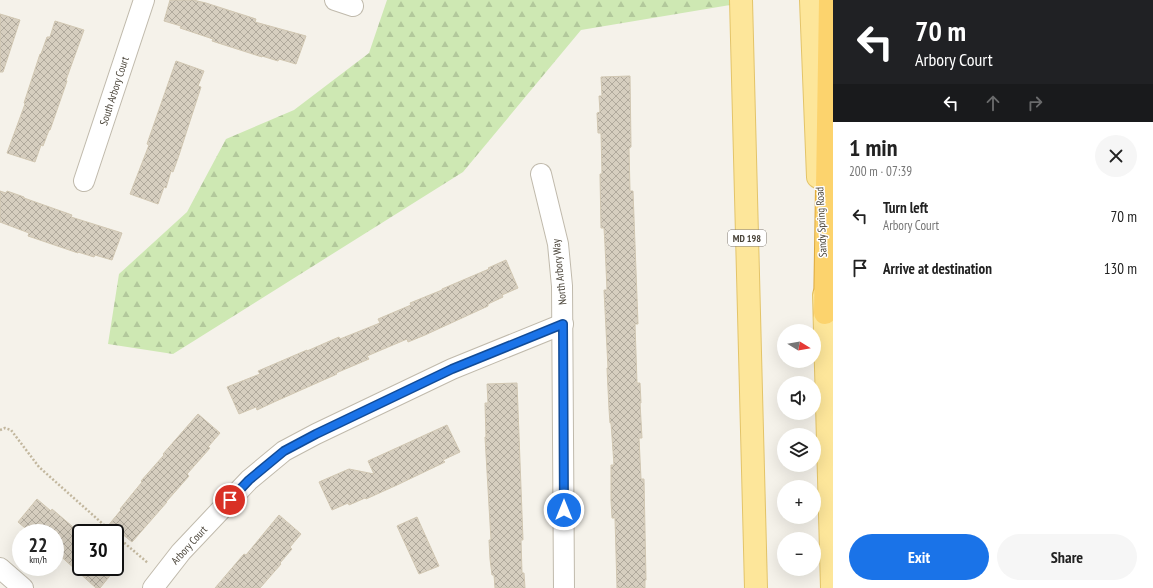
<!DOCTYPE html>
<html lang="en">
<head>
<meta charset="utf-8">
<style>
  :root { --surface:#fff; --page:#f6f6f6; --text:#222; --muted:#767676; --accent:#1a73e8 }
  body { margin:0; font-family:"PT Sans Narrow",sans-serif; background:var(--page); color:var(--text); height:100vh; display:flex; flex-direction:column; font-size:15px; white-space:nowrap }
  * { box-sizing:border-box; margin:0 }
  p { font-size:13px; color:var(--muted) }
  .icon { flex:none; width:22px; height:22px; fill:none; stroke:currentColor; stroke-width:2; stroke-linecap:round; stroke-linejoin:round }
  .map { position:relative; flex:1; overflow:hidden }
  .sheet { display:flex; flex-direction:column; background:var(--surface); width:320px }
  .sheet>* { flex:none }
  .top-card { background:#202124; color:#fff; overflow:hidden }
  .needle { width:26px; rotate:101deg }
  .tools { position:absolute; left:777px; top:324px; display:grid; gap:8px }
  .tools a { display:grid; place-items:center; width:44px; height:44px; border-radius:50%; background:var(--surface); box-shadow:0 4px 16px #0002; font-size:20px }
  .speed { position:absolute; left:12px; top:524px; display:flex; gap:8px; font-size:20px; font-weight:700; text-align:center }
  .speed>* { display:grid; place-content:center; width:52px; height:52px; border-radius:50%; background:var(--surface); box-shadow:0 4px 16px #0002; line-height:1 }
  .speed small { font-size:10px; font-weight:400 }
  .speed .limit { border:2px solid #111; border-radius:6px; background:#fff; color:#111 }
  .pin { position:absolute; display:grid; place-items:center; width:34px; height:34px; color:#fff; margin:-17px; border:2px solid #fff; border-radius:50%; box-shadow:0 1px 4px #0007 }
  .me { position:absolute; width:44px; margin:-22px; rotate:0deg; stroke-linejoin:round; filter:drop-shadow(0 0 3px #0008) }
  .turn { display:flex; align-items:center; gap:14px; height:84px; padding:0 16px; font-size:18px }
  .turn .icon { width:52px; height:52px; stroke-width:2.5 }
  .turn b { display:block; font-size:28px; line-height:34px }
  .lanes { display:flex; align-items:center; height:38px; padding:0 16px; background:#0003; justify-content:center; gap:20px; direction:ltr }
  .lanes .off { opacity:.35 }
  .round { display:grid; place-items:center; flex:none; width:42px; height:42px; border-radius:21px; background:var(--page) }
  .head { display:flex; align-items:center; justify-content:space-between; height:68px; padding:0 16px }
  h1 { font-size:24px; font-weight:600; line-height:30px }
  .action { display:flex; gap:8px; margin-top:auto; padding:8px 16px }
  .action a { flex:1; height:46px; border-radius:24px; background:var(--accent); color:#fff; font-size:16px; font-weight:600; line-height:46px; text-align:center }
  .action a+a { background:var(--page); color:var(--text) }
  ul { padding:0; list-style:none }
  li { display:flex; align-items:center; gap:12px; height:52px; padding:0 16px }
  li div { flex:1 }
  li b { display:block; font-size:15px }
  li em { font-style:normal }
  main { display:flex; flex:1; min-height:0 }
  .map>svg:first-child { display:block }
  .forest { fill:url(#forest-firs) }
  .building { fill:url(#building-cross-hatch); stroke:#d1c7b2 }
  .lines { fill:none; stroke-linecap:round; stroke-linejoin:round }
  .minor-casing { stroke:#c0baac; stroke-width:22 }
  .major-casing { stroke:#e3c469; stroke-width:24 }
  .highway-casing { stroke:#dda93c; stroke-width:24 }
  .path { stroke:#c2b79e; stroke-width:2.5; stroke-dasharray:2 2; stroke-linecap:butt }
  .minor { stroke:#fff; stroke-width:20 }
  .major { stroke:#fde69a; stroke-width:22 }
  .highway { stroke:#fcd36d; stroke-width:22 }
  .route-casing { stroke:#114b97; stroke-width:10 }
  .route { stroke:#1a73e8; stroke-width:7 }
  .labels { text-anchor:middle; stroke-width:3; stroke-linejoin:round; paint-order:stroke }
  .shield { fill:#fff; stroke:#807b74; stroke-width:1 }
  .shield-label { font-size:10px; font-weight:bold; fill:#494338 }
  .street-label { font-size:11px; fill:#494338; stroke:#fff }
</style>
</head>
<body>
<main>
<div class="map">
<svg width="833" height="588" viewBox="0 0 833 588">
  <defs>
    <pattern id="forest-firs" width="22" height="20" patternUnits="userSpaceOnUse"><rect width="22" height="20" fill="#cee8b3"/><path d="M5 1l3.5 6h-7zM16 11l3.5 6h-7z" fill="#b2c89b"/></pattern>
    <pattern id="building-cross-hatch" width="8" height="8" patternUnits="userSpaceOnUse"><rect width="8" height="8" fill="#d6cebf"/><path d="M0 0l8 8M0 8l8-8" fill="none" stroke="#b0a99c"/></pattern>
  </defs>
  <rect width="100%" height="100%" fill="#f5f2ea"/>
  <polygon class="forest" points="387,0 741,0 742,3 581,30 463,172 173,354 108,344 119,274 187,212 226,139 294,110 369,53"/>
  <g class="building">
    <polygon points="170,0 193,0 206,3 256,19 255,22 306,36 296,64 279,59 278,61 262,56 262,57 212,41 213,39 180,28 181,26 164,21"/>
    <polygon points="0,14 20,20 3,72 0,72"/>
    <polygon points="55,21 84,30 66,80 67,81 50,130 49,130 43,146 41,145 35,162 7,153 25,104 24,103 40,54 41,54 47,37 50,37"/>
    <polygon points="176,61 204,71 198,86 201,87 179,155 173,172 171,171 166,188 164,187 158,204 130,194 149,145 147,144"/>
    <polygon points="630,76 631,147 629,148 630,191 633,191 638,324 635,324 637,383 640,383 641,403 640,403 642,438 639,438 641,479 644,479 646,580 645,580 645,588 617,588 615,518 612,518 611,500 611,465 614,465 611,423 610,423 609,409 607,368 608,368 604,290 607,290 605,245 604,228 601,228 600,174 602,174 601,133 598,133 597,113 600,112 599,96 602,96 601,77"/>
    <polygon points="0,191 6,193 7,191 24,197 24,198 72,215 71,217 122,233 112,260 95,255 94,257 78,252 78,253 28,236 29,233 0,222"/>
    <polygon points="506,260 518,288 502,295 503,297 488,304 488,306 425,335 408,342 407,339 367,356 369,359 336,373 337,374 274,402 257,410 256,407 239,414 227,387 260,374 258,371 307,350 307,351 339,337 340,339 380,323 378,319 411,305 410,303 442,290 442,289 489,269 488,268"/>
    <polygon points="517,383 523,540 521,540 522,573 524,573 525,588 495,588 494,575 492,575 490,559 489,540 491,540 485,437 486,437 485,403 488,403 487,384"/>
    <polygon points="198,414 220,433 208,447 210,448 187,474 189,476 166,502 167,502 132,542 121,533 102,533 121,510 120,509 142,482 141,481 164,455 163,454"/>
    <polygon points="447,425 460,452 443,460 445,462 397,485 366,499 365,498 349,505 348,503 332,510 319,482 349,469 374,474 368,461"/>
    <polygon points="37,499 51,511 52,509 80,533 77,533 81,536 81,567 117,567 100,588 96,588 55,551 55,533 31,533 18,522"/>
    <polygon points="279,515 301,534 290,547 292,549 280,563 281,564 260,588 215,588 244,554 246,555"/>
    <polygon points="417,517 439,566 419,574 397,526"/>
  </g>
  <g class="lines">
    <g class="minor-casing">
      <g id="minor">
        <polyline points="335,0 353,6"/>
        <polyline points="541,174 558,244 562,286 564,588"/>
        <polyline points="84,181 144,0"/>
        <polyline points="0,568 23,588"/>
        <polyline points="153,588 181,552 249,480 284,451 316,434 452,369 563,324"/>
      </g>
    </g>
    <g class="major-casing">
      <g id="major">
        <polyline points="741,0 756,588"/>
        <polyline points="811,0 818,177"/>
        <polyline points="824,295 832,588"/>
      </g>
    </g>
    <g class="highway-casing">
      <polyline id="highway" points="825,313 830,0"/>
    </g>
    <g class="path">
      <polyline points="0,430 5,428 11,430 39,467 113,533"/>
      <polyline points="115,535 148,563"/>
    </g>
    <use href="#minor" class="minor"/>
    <use href="#major" class="major"/>
    <use href="#highway" class="highway"/>
  </g>
  <g class="lines">
    <g class="route-casing">
      <polyline id="route" points="230,500 249,480 284,451 316,434 452,369 563,324 564,510"/>
    </g>
    <use href="#route" class="route"/>
  </g>
  <g class="labels">
    <rect class="shield" x="728" y="230" width="38" height="16" rx="3"/>
    <g class="shield-label">
      <text x="747" y="242">MD 198</text>
    </g>
    <g class="street-label">
      <text transform="translate(114 91) rotate(-72)" y="4">South Arbory Court</text>
      <text transform="translate(821 222) rotate(-93)" y="4">Sandy Spring Road</text>
      <text transform="translate(559 272) rotate(-96)" y="4">North Arbory Way</text>
      <text transform="translate(189 545) rotate(-48)" y="4">Arbory Court</text>
    </g>
  </g>
</svg>
<div class="tools">
<a><svg class="needle" viewBox="-14 -14 28 28"><path d="M0-13l5 13h-10z" fill="#e53935"/><path d="M0 13l5-13h-10z" fill="#767676"/></svg></a>
<a><svg class="icon" aria-label="sound" viewBox="0 0 24 24"><path d="M4 9h4l5-4v14l-5-4H4zM17 9q2 3 0 6"/></svg></a>
<a><svg class="icon" aria-label="layers" viewBox="0 0 24 24"><path d="M12 4l9 5-9 5-9-5zM3 14l9 5 9-5"/></svg></a>
<a>+</a>
<a>−</a>
</div>
<div class="speed"><div>22<small>km/h</small></div><div class="limit">30</div></div>
<div class="pin" style="left:230px;top:500px;background:#d93025"><svg class="icon" aria-label="arrive" viewBox="0 0 24 24"><path d="M6 21V4h12l-3 4 3 4H6"/></svg></div>
<svg class="me" style="left:564px;top:510px" viewBox="-20 -20 40 40"><circle r="17" fill="#1a73e8" stroke="#fff" stroke-width="3"/><path d="M0-11L8 9 0 5-8 9z" fill="#fff"/></svg>
</div>
<section class="sheet">
<div class="top-card">
<div class="turn"><svg class="icon" aria-label="left" viewBox="0 0 24 24"><path d="M17 20v-9H6M10 6l-5 5 5 5"/></svg><div><b>70 m</b>Arbory Court</div></div>
<div class="lanes"><svg class="icon" aria-label="left" viewBox="0 0 24 24"><path d="M17 20v-9H6M10 6l-5 5 5 5"/></svg><svg class="icon off" aria-label="ahead" viewBox="0 0 24 24"><path d="M12 20V5M6 11l6-6 6 6"/></svg><svg class="icon off" aria-label="right" viewBox="0 0 24 24"><path d="M7 20v-9h11M14 6l5 5-5 5"/></svg></div>
</div>
<div class="head"><div><h1>1 min</h1><p>200 m · 07:39</p></div><a class="round"><svg class="icon" aria-label="close" viewBox="0 0 24 24"><path d="M6 6l12 12M18 6L6 18"/></svg></a></div>
<ul>
<li><svg class="icon" aria-label="left" viewBox="0 0 24 24"><path d="M17 20v-9H6M10 6l-5 5 5 5"/></svg><div><b>Turn left</b><p>Arbory Court</p></div><em>70 m</em></li>
<li><svg class="icon" aria-label="arrive" viewBox="0 0 24 24"><path d="M6 21V4h12l-3 4 3 4H6"/></svg><div><b>Arrive at destination</b></div><em>130 m</em></li>
</ul>
<div class="action"><a>Exit</a><a>Share</a></div>
</section>
</main>
</body>
</html>
